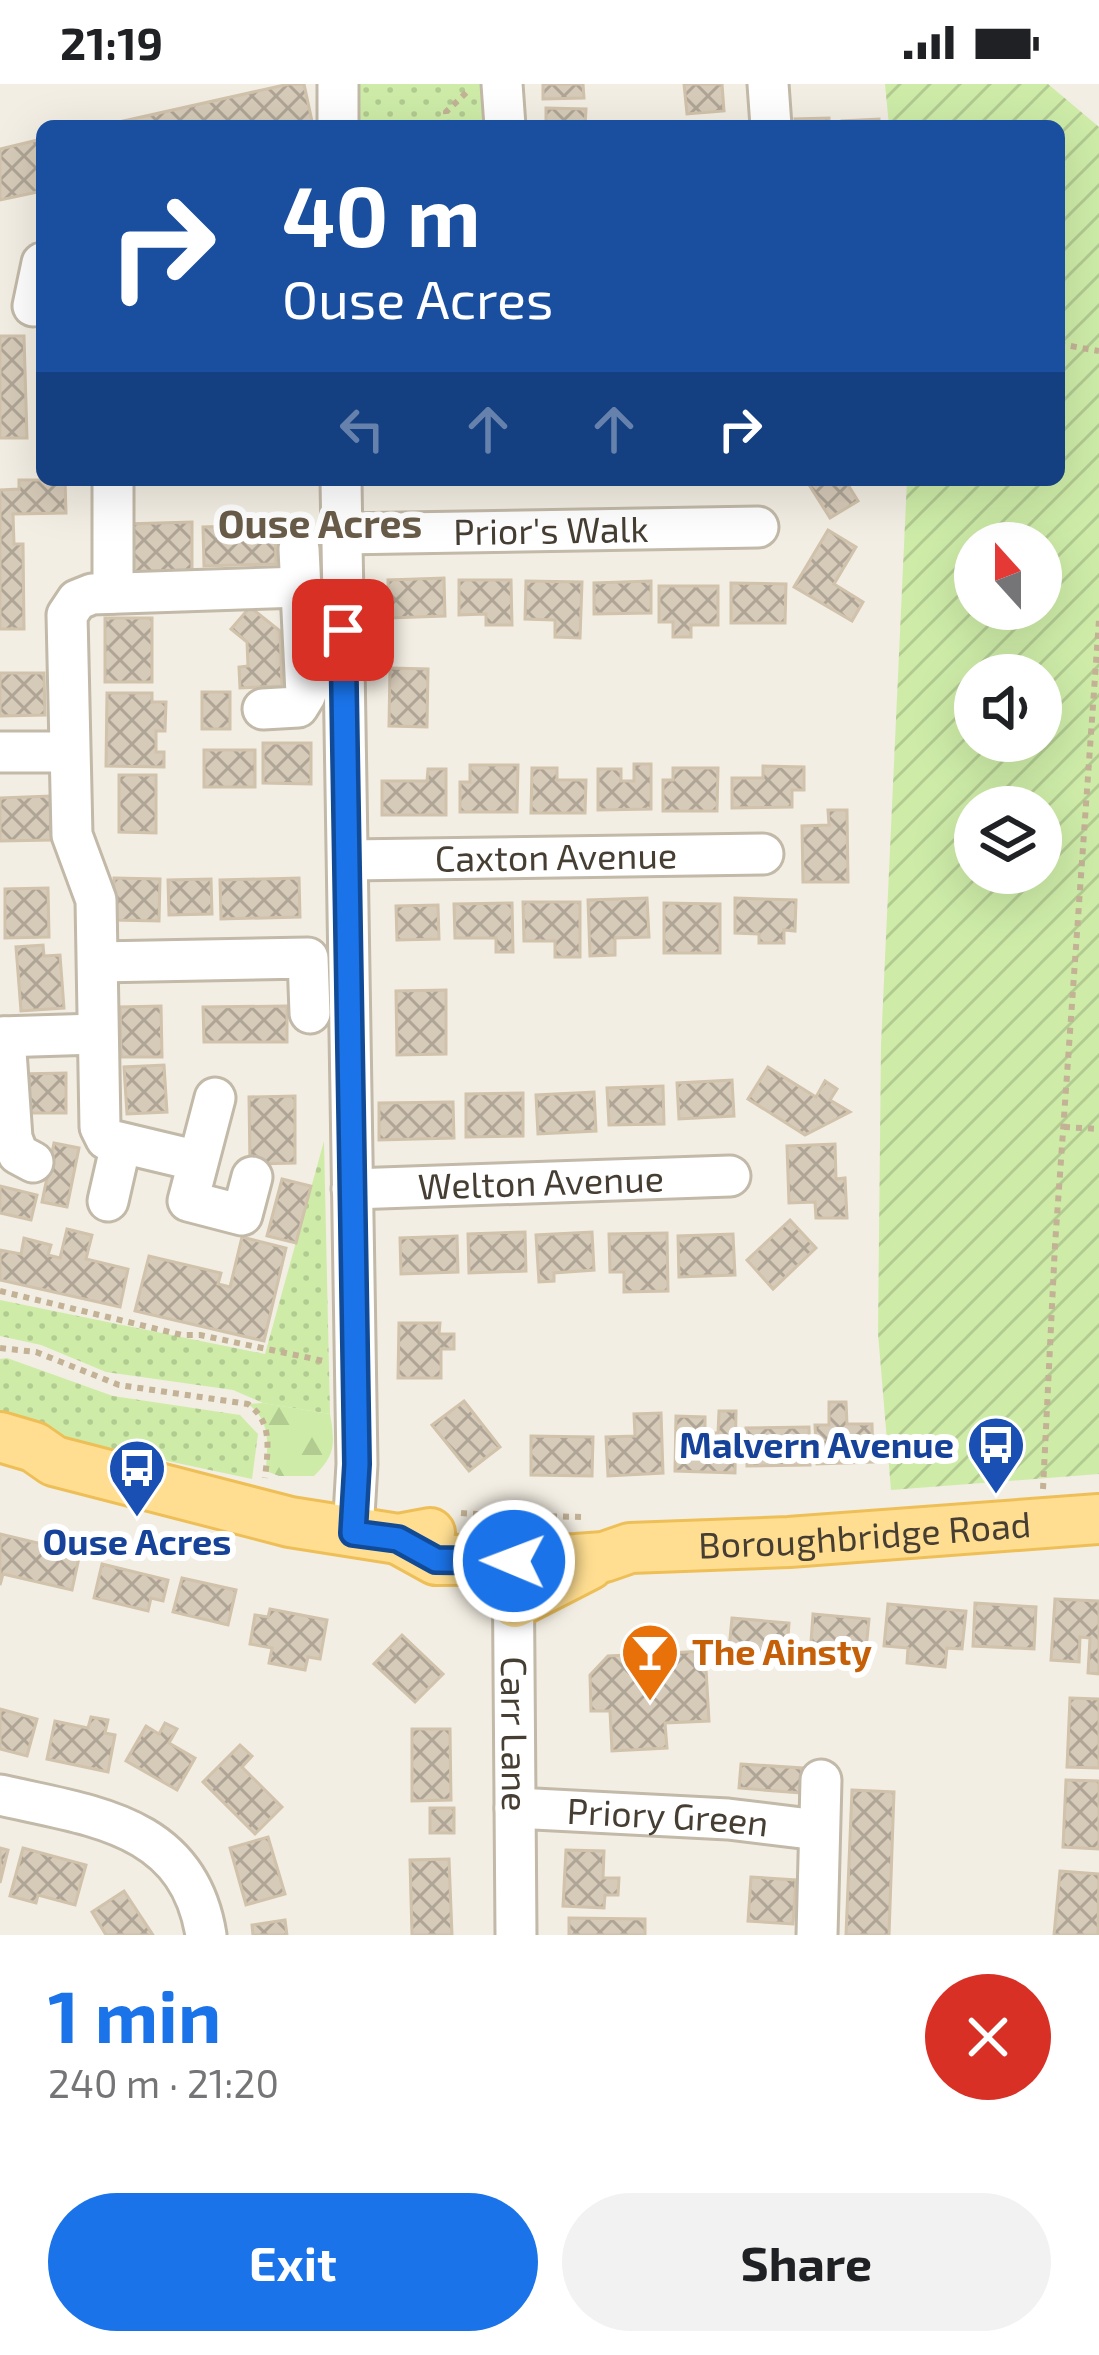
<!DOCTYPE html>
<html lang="en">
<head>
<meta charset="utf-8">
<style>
  :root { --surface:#fff; --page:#f2f2f2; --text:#202124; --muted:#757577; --accent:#1a73e8 }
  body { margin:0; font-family:"Exo 2",sans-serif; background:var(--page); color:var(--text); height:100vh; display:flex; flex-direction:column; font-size:45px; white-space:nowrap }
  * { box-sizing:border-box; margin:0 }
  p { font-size:39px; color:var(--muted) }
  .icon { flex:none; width:66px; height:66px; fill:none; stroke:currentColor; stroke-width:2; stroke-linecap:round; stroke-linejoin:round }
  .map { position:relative; height:1851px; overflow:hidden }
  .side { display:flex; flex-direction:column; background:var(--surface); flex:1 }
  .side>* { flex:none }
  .top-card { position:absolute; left:36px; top:36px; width:1029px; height:366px; border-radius:18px; box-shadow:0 12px 48px #0002; background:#1a4fa0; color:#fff; overflow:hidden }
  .needle { width:78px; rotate:339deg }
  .buttons { position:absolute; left:954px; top:438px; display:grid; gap:24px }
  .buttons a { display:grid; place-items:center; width:108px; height:108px; border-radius:50%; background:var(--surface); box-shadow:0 12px 48px #0002; font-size:60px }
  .pin { position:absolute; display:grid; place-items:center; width:102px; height:102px; color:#fff; margin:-51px; border-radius:24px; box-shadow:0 6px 18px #0006 }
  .me { position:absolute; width:132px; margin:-66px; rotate:271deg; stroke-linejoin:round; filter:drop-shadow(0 0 9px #0008) }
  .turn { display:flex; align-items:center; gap:42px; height:252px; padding:0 48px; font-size:54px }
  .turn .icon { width:156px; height:156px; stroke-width:2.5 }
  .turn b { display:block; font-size:84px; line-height:102px }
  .lanes { display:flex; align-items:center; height:114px; padding:0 48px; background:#0003; justify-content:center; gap:60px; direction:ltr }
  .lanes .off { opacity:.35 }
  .round { display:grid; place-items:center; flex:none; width:126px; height:126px; border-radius:63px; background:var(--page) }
  .summary { display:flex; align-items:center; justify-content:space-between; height:204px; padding:0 48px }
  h1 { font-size:72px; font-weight:700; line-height:90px; color:var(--accent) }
  .primary-button { display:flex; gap:24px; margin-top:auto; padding:24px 48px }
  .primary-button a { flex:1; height:138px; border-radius:72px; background:var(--accent); color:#fff; font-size:48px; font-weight:700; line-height:138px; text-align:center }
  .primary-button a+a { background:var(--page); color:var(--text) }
  .status { display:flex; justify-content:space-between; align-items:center; height:84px; padding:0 60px; background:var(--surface); direction:ltr }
  .status svg { height:33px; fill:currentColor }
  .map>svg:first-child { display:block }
  .grass { fill:url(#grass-dots) }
  .forest { fill:url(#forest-firs) }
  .garden { fill:url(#garden-furrows); fill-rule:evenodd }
  .building { fill:url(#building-cross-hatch); stroke:#d1c2ab; stroke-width:3 }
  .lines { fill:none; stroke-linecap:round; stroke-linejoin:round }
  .minor-casing { stroke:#c2b9a8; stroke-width:45 }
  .major-casing { stroke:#eebf57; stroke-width:54 }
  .path { stroke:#c3b295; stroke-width:6; stroke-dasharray:6 6; stroke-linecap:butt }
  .minor { stroke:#fff; stroke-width:39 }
  .major { stroke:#ffde91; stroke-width:48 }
  .route-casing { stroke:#114b97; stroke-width:30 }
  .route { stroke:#1a73e8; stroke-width:21 }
  .labels { text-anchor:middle; stroke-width:12; stroke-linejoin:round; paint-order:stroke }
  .street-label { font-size:36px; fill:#463e33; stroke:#fff }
  .transit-label { font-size:36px; font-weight:bold; fill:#164399; stroke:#fff; text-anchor:end }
  .food-label { font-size:36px; font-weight:bold; fill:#c56008; stroke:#fff; text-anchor:start }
  .neighbourhood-label { font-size:39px; font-weight:bold; fill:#695c49; stroke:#fff }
</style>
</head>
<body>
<div class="status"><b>21:19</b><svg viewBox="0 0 49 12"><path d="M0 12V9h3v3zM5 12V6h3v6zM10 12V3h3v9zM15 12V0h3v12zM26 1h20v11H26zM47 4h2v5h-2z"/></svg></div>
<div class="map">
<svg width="1099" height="1851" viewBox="0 0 1099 1851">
  <defs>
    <pattern id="grass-dots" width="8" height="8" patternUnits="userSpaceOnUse" patternTransform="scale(3)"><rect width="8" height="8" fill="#ceeca8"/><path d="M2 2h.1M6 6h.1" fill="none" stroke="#b2cb91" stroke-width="1.8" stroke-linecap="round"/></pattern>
    <pattern id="forest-firs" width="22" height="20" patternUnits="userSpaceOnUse" patternTransform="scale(3)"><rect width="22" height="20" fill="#ceeca8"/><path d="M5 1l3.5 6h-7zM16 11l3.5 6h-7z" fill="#b2cb91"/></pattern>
    <pattern id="garden-furrows" width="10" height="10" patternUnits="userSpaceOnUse" patternTransform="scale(3)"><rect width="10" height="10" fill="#ceeca8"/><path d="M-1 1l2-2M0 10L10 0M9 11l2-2" fill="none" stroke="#b2cb91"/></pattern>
    <pattern id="building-cross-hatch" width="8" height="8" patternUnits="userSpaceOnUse" patternTransform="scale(3)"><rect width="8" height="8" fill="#d6cab8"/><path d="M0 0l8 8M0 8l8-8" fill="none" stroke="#afa596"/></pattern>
  </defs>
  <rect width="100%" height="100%" fill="#f3eee3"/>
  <g class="grass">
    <polygon points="348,0 494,0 497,38 475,42 349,42"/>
    <polygon points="324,1057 330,1330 263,1319 233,1306 106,1288 41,1261 0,1252 0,1216 265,1270"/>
    <polygon points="7,1274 113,1312 240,1331 258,1350 252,1395 8,1343 0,1336 0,1275"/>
  </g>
  <path class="forest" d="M263 1319 330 1330C335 1359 336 1371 314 1392H279L266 1387C267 1360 272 1338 248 1320Z"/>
  <path class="garden" d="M885 0H1048L1099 43V1390L891 1406 878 1249 881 961 907 396H1059V42H889ZM975 459H1041V525H975ZM975 591H1041V657H975ZM975 723H1041V789H975Z"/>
  <g class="building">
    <polygon points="289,0 304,0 313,42 101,42"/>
    <polygon points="543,0 583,0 584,14 543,15"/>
    <polygon points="684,0 722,0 724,27 687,30"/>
    <polygon points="546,24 586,25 585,42 546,42"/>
    <polygon points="829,34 829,42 796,42 795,35"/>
    <polygon points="879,35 879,42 842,42 842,37"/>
    <polygon points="42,55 42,107 0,116 0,65"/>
    <polygon points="0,252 24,252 27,354 0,354"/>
    <polygon points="19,396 65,396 66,429 13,430 14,460 23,460 24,545 0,545 0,406 19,405"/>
    <polygon points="387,396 442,396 442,398 387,400"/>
    <polygon points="806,396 845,396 858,417 830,434"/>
    <polygon points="192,438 192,486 124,488 124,440"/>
    <polygon points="275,441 276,480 204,482 203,443"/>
    <polygon points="828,446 856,463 834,500 863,518 852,537 794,503"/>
    <polygon points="444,494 445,532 389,534 388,496"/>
    <polygon points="459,496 511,496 512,541 486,541 486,530 459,531"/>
    <polygon points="526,497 582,498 580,554 555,553 555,536 525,535"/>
    <polygon points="651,497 651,529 594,530 594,499"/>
    <polygon points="731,499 786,500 785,539 731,539"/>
    <polygon points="659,502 718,502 718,541 691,541 691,553 673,553 673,538 659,538"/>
    <polygon points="250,523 280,547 282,602 240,604 239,583 248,582 247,558 231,545"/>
    <rect x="105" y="534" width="47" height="64"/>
    <polygon points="390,584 428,585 427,643 389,642"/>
    <polygon points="0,589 44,589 45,631 0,632"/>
    <rect x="202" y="608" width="28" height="37"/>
    <polygon points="107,609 152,609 152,618 166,618 165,647 156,647 156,668 164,668 164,683 106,682"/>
    <polygon points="263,659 311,659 311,700 263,699"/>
    <rect x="204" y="666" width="51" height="37"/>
    <polygon points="634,680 651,680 651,725 598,726 598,685 621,685 621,697 634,697"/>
    <polygon points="470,681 518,681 517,728 460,728 460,698 470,698"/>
    <polygon points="763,682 804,683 804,706 792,706 792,723 732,724 732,694 763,694"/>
    <polygon points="532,684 557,684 557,696 586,696 585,729 531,729"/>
    <polygon points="673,684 718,684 717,727 663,727 663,696 673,696"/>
    <polygon points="428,685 446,685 446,731 382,731 382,697 427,697"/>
    <polygon points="119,691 156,691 156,749 119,748"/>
    <polygon points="50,712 51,756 0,757 0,714"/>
    <polygon points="828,726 847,726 848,798 803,798 802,742 829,741"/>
    <polygon points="114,794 160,795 159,837 114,836"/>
    <polygon points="299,794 300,833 221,835 220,796"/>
    <polygon points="211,795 212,830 169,831 168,796"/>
    <polygon points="48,804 49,853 5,854 5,805"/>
    <polygon points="647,814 649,853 615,854 615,871 590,872 588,816"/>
    <polygon points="735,814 796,816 795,847 784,846 784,859 759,859 759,850 735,849"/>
    <polygon points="523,818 580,818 580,873 555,873 555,857 524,857"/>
    <polygon points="512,819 513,868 496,868 496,854 455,854 454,820"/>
    <polygon points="664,819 720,820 720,869 664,869"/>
    <polygon points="438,821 439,855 397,856 396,822"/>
    <polygon points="43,861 44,872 60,871 64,924 21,927 16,863"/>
    <polygon points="446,906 446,970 397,971 396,907"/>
    <polygon points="161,922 162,973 121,973 120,923"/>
    <polygon points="287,922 287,958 204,958 203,923"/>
    <polygon points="164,981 167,1028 127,1030 124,983"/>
    <polygon points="768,983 816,1013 825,997 837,1005 830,1016 850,1028 805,1051 748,1015"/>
    <polygon points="66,989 66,1029 20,1029 20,990"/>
    <polygon points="732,996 734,1032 679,1035 677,999"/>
    <polygon points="663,1002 664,1040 609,1041 607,1004"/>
    <polygon points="594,1008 596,1047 538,1050 536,1011"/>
    <polygon points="523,1009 523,1052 466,1053 466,1010"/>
    <polygon points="295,1012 295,1079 250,1080 249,1013"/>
    <polygon points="453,1018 454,1054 379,1056 379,1019"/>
    <polygon points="54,1059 79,1064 67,1123 42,1118"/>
    <polygon points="835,1060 836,1095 845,1094 847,1134 816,1134 815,1118 789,1119 787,1062"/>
    <polygon points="282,1095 311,1102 296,1159 267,1152"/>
    <polygon points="0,1102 37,1111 31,1136 0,1129"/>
    <polygon points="790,1136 816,1164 773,1205 747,1176"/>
    <polygon points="67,1145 92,1151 86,1175 128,1185 120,1223 0,1196 0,1166 21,1170 24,1154 51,1161 48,1171 60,1174"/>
    <polygon points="525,1148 526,1187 469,1189 468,1150"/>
    <polygon points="592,1148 594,1186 554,1189 554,1197 539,1198 536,1151"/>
    <polygon points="667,1149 668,1207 624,1208 624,1188 610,1188 609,1150"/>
    <polygon points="733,1150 735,1191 679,1193 678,1152"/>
    <polygon points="457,1152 458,1188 401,1190 400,1154"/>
    <polygon points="242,1153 286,1164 264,1257 135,1227 149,1172 221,1189 218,1200 230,1203"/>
    <polygon points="399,1239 440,1239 439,1250 454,1250 454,1265 441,1265 441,1294 398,1294"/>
    <polygon points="464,1317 500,1363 469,1387 432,1341"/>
    <polygon points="829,1318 846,1318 847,1340 872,1340 873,1378 817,1380 815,1341 829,1341"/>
    <polygon points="719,1327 736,1327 735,1389 675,1387 676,1332 705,1333 705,1349 718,1349"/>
    <polygon points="661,1329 663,1389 608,1392 606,1353 635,1352 634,1330"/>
    <polygon points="809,1343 810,1381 747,1382 746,1344"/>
    <polygon points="531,1352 593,1353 592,1392 531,1391"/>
    <polygon points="0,1450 80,1469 72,1506 3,1490 0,1501"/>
    <polygon points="102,1480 168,1496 163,1517 151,1514 148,1527 94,1514"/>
    <polygon points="182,1494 236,1506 228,1541 173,1528"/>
    <polygon points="1055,1515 1099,1517 1099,1590 1088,1589 1090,1554 1080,1553 1079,1578 1051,1576"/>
    <polygon points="975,1519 1036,1523 1034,1565 973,1562"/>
    <polygon points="888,1520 966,1527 962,1565 947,1564 945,1583 907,1579 908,1564 884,1562"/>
    <polygon points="270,1525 327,1536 320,1575 308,1573 305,1586 269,1579 272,1564 250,1560 255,1531 268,1533"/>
    <polygon points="813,1530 869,1535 865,1576 810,1572"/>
    <polygon points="732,1534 789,1539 786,1580 728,1575"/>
    <polygon points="402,1551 443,1590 415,1618 374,1580"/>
    <polygon points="705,1567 709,1637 665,1639 667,1664 612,1667 610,1627 591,1627 590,1591 608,1572"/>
    <polygon points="1070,1614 1099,1615 1099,1684 1067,1683"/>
    <polygon points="0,1625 37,1635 27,1672 0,1665"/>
    <polygon points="91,1633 108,1636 105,1649 115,1651 108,1688 47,1675 55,1637 88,1644"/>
    <polygon points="165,1639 177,1645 169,1659 195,1674 177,1706 126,1677 146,1642 159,1650"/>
    <polygon points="412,1645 450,1645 451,1716 412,1717"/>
    <polygon points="240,1661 252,1672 242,1683 282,1723 255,1750 203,1698"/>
    <polygon points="741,1680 802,1684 800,1709 739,1704"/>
    <polygon points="1066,1696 1099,1697 1099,1765 1063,1763"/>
    <polygon points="852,1706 894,1708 889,1851 846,1851"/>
    <rect x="430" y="1724" width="24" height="25"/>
    <polygon points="268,1753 285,1810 246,1821 230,1764"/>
    <polygon points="0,1764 8,1766 0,1799"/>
    <polygon points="23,1764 86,1781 75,1821 38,1811 36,1819 10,1812"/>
    <polygon points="566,1766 604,1767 603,1794 619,1794 618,1811 605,1811 604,1824 563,1822"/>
    <polygon points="449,1775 452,1851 412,1851 410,1776"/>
    <polygon points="1060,1787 1099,1790 1098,1851 1054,1851"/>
    <polygon points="751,1793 796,1796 793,1840 748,1837"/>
    <polygon points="124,1807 153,1851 106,1851 92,1828"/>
    <polygon points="569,1834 645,1835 645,1851 569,1851"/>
    <polygon points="285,1836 287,1851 253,1851 252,1841"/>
  </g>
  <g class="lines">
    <g class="minor-casing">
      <g id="minor">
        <polyline points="502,0 505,42"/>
        <polyline points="768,0 771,42"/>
        <polyline points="338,42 338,0"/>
        <polyline points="33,222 42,179"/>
        <polyline points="341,396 357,1380 353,1449"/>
        <path id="s1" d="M341 450 758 443"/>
        <polyline points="113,509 113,396"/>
        <polyline points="263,625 298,623 306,610 299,465"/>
        <polyline points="0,668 69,668"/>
        <path id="s2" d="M349 776 763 770"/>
        <polyline points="98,878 308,874 310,929"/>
        <polyline points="0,953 97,950"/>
        <polyline points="5,953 12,1054 18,1070 33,1078"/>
        <polyline points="215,1014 188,1117 242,1131 252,1093"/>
        <polyline points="198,1077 106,1055 100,1043 96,816 72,751 67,531 77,516 92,510 302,503"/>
        <path id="s3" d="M352 1105 730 1092"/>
        <polyline points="108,1117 121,1060"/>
        <path id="s4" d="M513 1449 516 1851"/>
        <path d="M0 1711C91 1732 188 1739 206 1851"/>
        <path id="s5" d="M515 1724 728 1735 818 1746"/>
        <polyline points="817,1851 821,1696"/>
      </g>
    </g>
    <g class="major-casing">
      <g id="major">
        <polyline points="0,1353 34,1363 54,1377 290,1438 398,1455 430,1449"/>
        <path id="s6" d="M398 1455 436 1476 576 1475 604 1473 630 1464 789 1458 1099 1435"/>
        <polyline points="515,1519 589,1481"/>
      </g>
    </g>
    <g class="path">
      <polyline points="447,42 446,28 468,7"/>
      <polyline points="1059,260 1099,267"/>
      <polyline points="1064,1043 1099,1045"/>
      <polyline points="0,1207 182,1251 200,1251 324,1277"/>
      <path d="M0 1264 36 1268 119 1301 248 1320C273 1338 268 1365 265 1394"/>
      <polyline points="1043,1405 1055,1161 1099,536"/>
      <polyline points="461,1429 489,1431"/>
      <polyline points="539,1432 585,1433"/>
    </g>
    <use href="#minor" class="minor"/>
    <use href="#major" class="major"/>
  </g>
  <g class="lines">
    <g class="route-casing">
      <polyline id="route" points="343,546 357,1380 353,1449 398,1455 436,1476 514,1477"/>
    </g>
    <use href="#route" class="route"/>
  </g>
  <defs>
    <g id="bus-pin" transform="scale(3)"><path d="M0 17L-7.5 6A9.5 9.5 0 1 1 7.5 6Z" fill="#1a4fb4" stroke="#fff"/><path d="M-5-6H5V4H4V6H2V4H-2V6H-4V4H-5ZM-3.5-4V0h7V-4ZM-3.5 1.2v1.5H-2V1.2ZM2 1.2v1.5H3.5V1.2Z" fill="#fff"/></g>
    <g id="bar-pin" transform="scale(3)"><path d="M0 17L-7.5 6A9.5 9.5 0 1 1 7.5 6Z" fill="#e8710a" stroke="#fff"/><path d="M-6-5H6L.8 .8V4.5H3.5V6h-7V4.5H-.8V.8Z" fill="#fff"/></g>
  </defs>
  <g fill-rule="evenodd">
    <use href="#bus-pin" x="996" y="1361"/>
    <use href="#bus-pin" x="137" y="1384"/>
    <use href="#bar-pin" x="650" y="1568"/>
  </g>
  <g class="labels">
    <g class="street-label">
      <text dy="13" stroke="none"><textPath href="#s1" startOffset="210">Prior's Walk</textPath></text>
      <text dy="13" stroke="none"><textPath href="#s2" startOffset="207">Caxton Avenue</textPath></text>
      <text dy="13" stroke="none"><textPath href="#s3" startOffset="189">Welton Avenue</textPath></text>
      <text dy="13" stroke="none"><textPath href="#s6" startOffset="474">Boroughbridge Road</textPath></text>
      <text dy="13" stroke="none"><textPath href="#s4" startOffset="201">Carr Lane</textPath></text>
      <text dy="13" stroke="none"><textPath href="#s5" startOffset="153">Priory Green</textPath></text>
    </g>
    <g class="transit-label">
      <text x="954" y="1374">Malvern Avenue</text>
      <text x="137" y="1471" text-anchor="middle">Ouse Acres</text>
    </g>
    <g class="food-label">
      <text x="692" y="1581">The Ainsty</text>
    </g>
    <g class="neighbourhood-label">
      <text x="320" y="454">Ouse Acres</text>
    </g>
  </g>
</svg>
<div class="buttons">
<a><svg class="needle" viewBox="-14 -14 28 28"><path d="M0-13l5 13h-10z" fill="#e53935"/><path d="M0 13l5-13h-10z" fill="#757577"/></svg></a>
<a><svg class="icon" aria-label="sound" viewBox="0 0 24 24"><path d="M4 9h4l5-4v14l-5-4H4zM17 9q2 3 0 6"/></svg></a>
<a><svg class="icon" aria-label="layers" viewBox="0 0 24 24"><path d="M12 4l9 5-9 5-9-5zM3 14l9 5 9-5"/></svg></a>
</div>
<div class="pin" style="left:343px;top:546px;background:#d93025"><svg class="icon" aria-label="arrive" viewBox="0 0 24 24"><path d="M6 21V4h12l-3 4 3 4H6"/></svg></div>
<svg class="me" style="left:514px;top:1477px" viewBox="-20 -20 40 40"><circle r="17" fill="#1a73e8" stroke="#fff" stroke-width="3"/><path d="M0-11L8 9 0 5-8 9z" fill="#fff"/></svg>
<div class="top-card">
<div class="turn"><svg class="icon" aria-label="right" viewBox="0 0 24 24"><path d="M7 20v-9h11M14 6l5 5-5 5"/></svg><div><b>40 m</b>Ouse Acres</div></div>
<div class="lanes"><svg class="icon off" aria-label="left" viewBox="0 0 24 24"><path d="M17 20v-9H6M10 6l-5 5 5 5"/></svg><svg class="icon off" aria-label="ahead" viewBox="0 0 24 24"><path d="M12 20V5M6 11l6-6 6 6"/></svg><svg class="icon off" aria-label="ahead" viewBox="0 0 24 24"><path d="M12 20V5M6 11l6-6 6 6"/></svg><svg class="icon" aria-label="right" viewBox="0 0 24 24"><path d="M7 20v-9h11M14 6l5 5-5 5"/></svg></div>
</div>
</div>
<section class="side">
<div class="summary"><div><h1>1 min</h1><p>240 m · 21:20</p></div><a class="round" style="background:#d93025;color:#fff"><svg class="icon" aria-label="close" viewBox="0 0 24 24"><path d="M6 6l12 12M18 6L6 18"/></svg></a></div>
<div class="primary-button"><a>Exit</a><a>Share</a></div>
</section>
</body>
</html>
